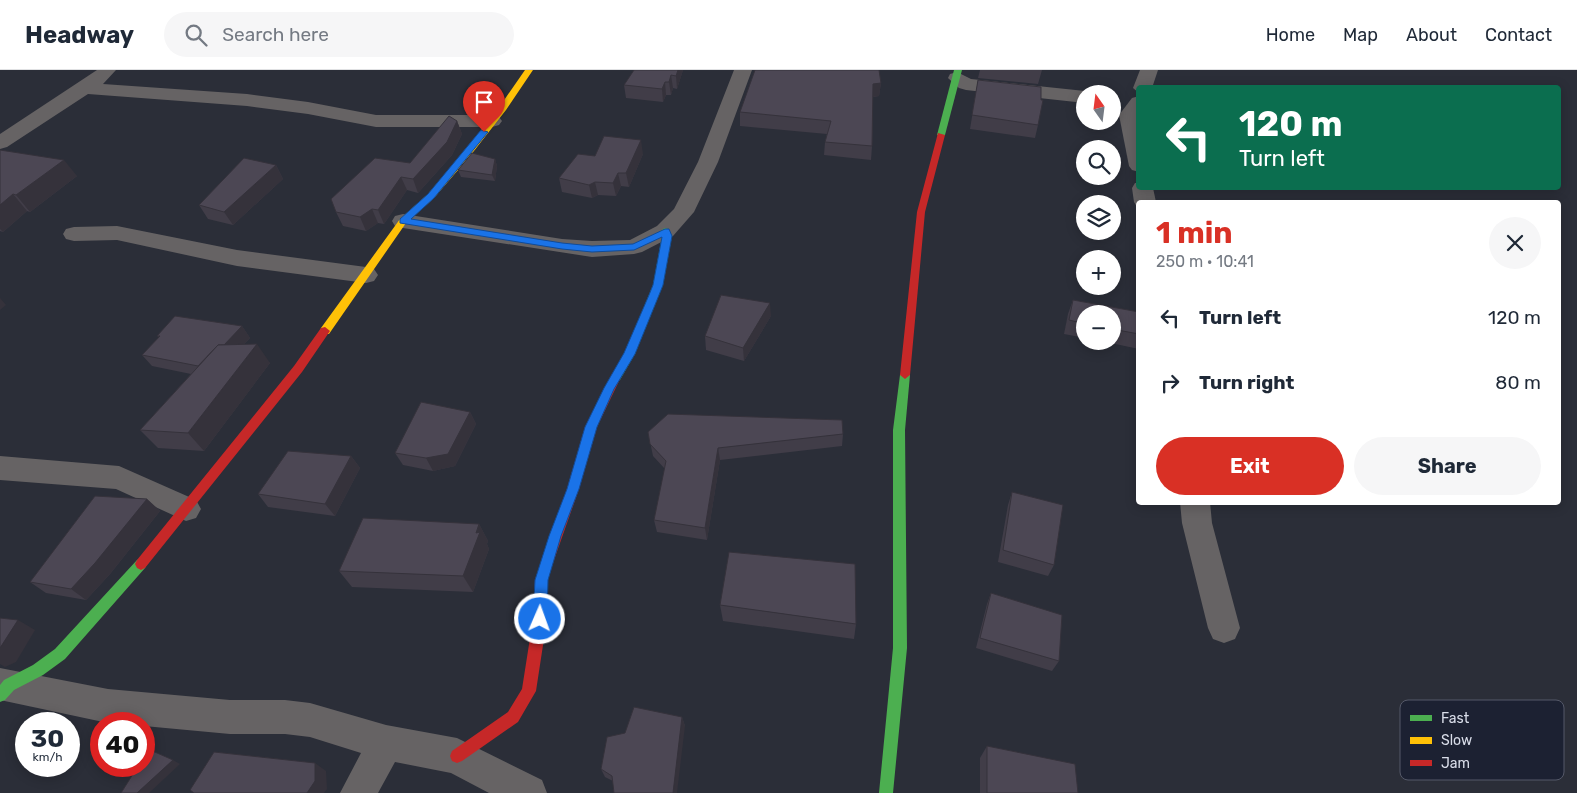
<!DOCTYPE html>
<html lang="en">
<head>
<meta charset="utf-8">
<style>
  :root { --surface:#fff; --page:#f6f6f7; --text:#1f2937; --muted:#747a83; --line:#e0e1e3; --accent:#d93025 }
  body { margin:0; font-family:Rubik,sans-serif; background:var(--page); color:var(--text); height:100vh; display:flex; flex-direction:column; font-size:19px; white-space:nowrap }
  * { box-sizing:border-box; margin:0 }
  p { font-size:16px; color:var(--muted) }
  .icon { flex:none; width:28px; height:28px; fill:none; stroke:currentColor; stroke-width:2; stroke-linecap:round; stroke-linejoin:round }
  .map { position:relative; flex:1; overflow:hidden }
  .sheet { position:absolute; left:1136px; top:130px; width:425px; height:305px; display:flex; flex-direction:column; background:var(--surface); border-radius:5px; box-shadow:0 2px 12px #0003 }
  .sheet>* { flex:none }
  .top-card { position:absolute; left:1136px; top:15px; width:425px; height:105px; border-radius:5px; box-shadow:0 2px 12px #0003; background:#0b6e4f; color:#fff; overflow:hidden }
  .needle { width:32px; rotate:346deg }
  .controls { position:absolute; left:1076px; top:15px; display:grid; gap:10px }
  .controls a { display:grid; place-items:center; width:45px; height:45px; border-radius:50%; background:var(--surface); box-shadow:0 2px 12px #0003; font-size:25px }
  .speed { position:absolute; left:15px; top:642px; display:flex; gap:10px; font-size:25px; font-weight:700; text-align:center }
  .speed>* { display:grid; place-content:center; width:65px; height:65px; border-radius:50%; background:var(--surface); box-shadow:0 2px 12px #0003; line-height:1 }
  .speed small { font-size:12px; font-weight:400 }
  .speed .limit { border:8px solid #d22; background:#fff; color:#111 }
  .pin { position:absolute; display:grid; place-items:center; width:42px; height:42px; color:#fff; margin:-51px -21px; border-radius:50% 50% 50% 0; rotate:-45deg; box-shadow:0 0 5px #0007 }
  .pin .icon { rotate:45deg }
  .me { position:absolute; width:55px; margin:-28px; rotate:2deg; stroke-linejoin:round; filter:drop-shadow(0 0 4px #0008) }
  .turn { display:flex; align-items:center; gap:18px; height:105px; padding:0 20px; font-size:22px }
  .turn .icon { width:65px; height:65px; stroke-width:2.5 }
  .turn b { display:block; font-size:35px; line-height:42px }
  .round { display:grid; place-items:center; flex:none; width:52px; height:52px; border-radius:26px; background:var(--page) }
  .summary { display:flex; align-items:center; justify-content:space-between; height:85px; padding:0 20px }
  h1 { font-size:30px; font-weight:700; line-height:38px; color:var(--accent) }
  .primary-button { display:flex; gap:10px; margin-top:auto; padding:10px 20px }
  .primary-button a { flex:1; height:58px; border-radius:30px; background:var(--accent); color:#fff; font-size:20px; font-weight:700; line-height:58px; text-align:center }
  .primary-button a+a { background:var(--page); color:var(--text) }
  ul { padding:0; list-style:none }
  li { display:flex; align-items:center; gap:15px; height:65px; padding:0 20px }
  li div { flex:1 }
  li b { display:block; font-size:19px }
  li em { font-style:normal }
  header { display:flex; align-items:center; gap:30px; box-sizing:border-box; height:70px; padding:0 25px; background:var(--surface); border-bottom:1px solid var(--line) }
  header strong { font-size:24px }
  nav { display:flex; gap:28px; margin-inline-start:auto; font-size:18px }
  .search { width:350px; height:45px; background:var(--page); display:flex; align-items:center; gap:12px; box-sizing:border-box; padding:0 18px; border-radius:28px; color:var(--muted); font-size:19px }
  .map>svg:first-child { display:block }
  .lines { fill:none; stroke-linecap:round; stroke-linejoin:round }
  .street { fill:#666364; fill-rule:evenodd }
  .fast { fill:#4caf50; fill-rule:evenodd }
  .slow { fill:#ffc107; fill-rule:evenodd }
  .jam { fill:#c62828; fill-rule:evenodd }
  .wall { fill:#413d48 }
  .shaded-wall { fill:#35323b }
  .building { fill:#4c4754; stroke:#35323b }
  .route { fill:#1a73e8; stroke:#114b97 }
  .key { fill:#1c2132; stroke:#555969; stroke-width:1 }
  .key-label { font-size:14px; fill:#d9dde9 }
</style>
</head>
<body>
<header>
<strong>Headway</strong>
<div class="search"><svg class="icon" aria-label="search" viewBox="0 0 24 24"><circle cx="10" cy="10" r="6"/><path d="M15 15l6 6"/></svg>Search here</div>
<nav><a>Home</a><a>Map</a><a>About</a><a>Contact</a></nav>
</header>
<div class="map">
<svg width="1577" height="723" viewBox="0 0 1577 723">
  <rect width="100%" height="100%" fill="#2b2e38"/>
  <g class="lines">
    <g class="street">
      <polygon points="97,0 116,0 103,14 247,24 308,32 376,45 492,45 499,47 502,51 499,55 492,57 376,57 308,44 247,36 88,24 7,77 0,79 0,64"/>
      <polygon points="734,0 752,0 718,92 694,142 673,166 642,182 634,184 592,187 403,158 395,156 392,151 395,146 403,144 562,169 592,171 630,170 657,156 674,139 698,92"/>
      <polygon points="1140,0 1158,0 1152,18 1139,18 1139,23 1133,18"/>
      <polygon points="957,2 971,9 1085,21 1092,24 1085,24 1085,33 966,20 959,18 948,8 950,4"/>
      <polygon points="1139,26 1139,102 1132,100 1129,96 1119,45 1132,28"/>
      <polygon points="1135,113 1139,113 1139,118 1153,118 1156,132 1139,132 1137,137 1134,132 1132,118"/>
      <polygon points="117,156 237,180 366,197 374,199 378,205 374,211 366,213 237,196 117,170 74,171 66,169 63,164 66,159 74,157"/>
      <polygon points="0,386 119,396 196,430 201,439 196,448 186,451 116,419 0,410"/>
      <polygon points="1180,432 1210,432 1212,453 1240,558 1235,569 1224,573 1213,569 1208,558 1182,453"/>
      <polygon points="0,598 108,619 230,630 285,630 310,633 386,655 457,668 542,710 547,723 489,723 451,703 395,692 378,723 340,723 361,683 310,667 285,664 230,664 144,656 144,654 108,653 0,630"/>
    </g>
    <g class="fast">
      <polygon points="954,0 962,0 945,65 941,67 937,65"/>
      <polygon points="665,158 668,159 672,166 663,215 635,284 620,310 612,310 611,307 625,283 653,215 662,166 660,161"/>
      <polygon points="905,301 910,305 905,360 907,578 893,723 879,723 893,578 893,360 900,305"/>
      <polygon points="141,488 145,490 147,494 145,498 65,589 43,605 14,620 5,630 0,632 0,615 4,610 33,595 55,579 137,490"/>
    </g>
    <polygon class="slow" points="525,0 533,0 506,40 470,86 434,128 406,153 329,264 321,264 320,261 321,258 400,149 428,124 464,82 500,36"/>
    <g class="jam">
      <polygon points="938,63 945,65 925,142 910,305 905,309 900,305 917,142"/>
      <polygon points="325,257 330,261 302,302 145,498 141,500 137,498 135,494 137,490 294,296 321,258"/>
      <polygon points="616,303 621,307 597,357 579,419 547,510 547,549 536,621 518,652 462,691 457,693 452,691 450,686 452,681 508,642 522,619 533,549 535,510 567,419 585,357 612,304"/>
    </g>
  </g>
  <g class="wall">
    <polygon points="683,0 677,19 673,18 671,25 666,25 663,32 626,28 624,15"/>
    <polygon points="980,0 1042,0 1038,14 978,8"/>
    <polygon points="978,10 1038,55 1035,68 970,59"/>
    <polygon points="881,13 879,26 873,27 872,76 871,90 824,85 825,72 827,64 740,56 740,42"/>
    <polygon points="457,51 462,64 452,85 418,123 407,120 384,154 378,153 366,161 343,156 336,142 410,93"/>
    <polygon points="0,80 77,106 30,142 27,141 3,162 0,161"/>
    <polygon points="643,84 629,117 621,116 616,126 598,125 592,128 562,122 559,108 595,86"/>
    <polygon points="495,89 497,96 495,111 461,107 458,100"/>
    <polygon points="276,95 283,109 233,155 208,149 199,135"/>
    <polygon points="1073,230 1139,242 1139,279 1101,271 1112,271 1112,244 1085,244 1085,268 1064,264 1068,244"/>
    <polygon points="771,246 744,291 706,280 705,266"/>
    <polygon points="242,256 250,268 244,274 270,293 204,381 158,378 140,360 191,304 152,296 142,285 159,267 157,266"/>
    <polygon points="470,342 476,354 455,396 433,401 403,395 395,383"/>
    <polygon points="648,362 843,364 842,376 720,390 707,470 657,462 654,450 665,399 653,386"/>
    <polygon points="351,386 360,398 335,446 268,437 258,424"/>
    <polygon points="1012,422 1054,495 1048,506 998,492 1008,435"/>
    <polygon points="147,429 160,441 110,504 86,530 46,523 30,512"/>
    <polygon points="479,454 488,471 487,474 489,479 473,522 352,517 339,501"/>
    <polygon points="991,523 1059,591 1052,601 976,578 987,534"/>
    <polygon points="720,535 856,554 854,569 723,551"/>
    <polygon points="682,647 685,656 613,711 605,707 601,699 625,663"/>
    <polygon points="987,676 1078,723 980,723 980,688"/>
  </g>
  <g class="shaded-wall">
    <polygon points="678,0 683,0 677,19 676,6"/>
    <polygon points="671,5 673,18 671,25 669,12"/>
    <polygon points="665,12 666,25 663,32 662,19"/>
    <polygon points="881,13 879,26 872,27 873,14"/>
    <polygon points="457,51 462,64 452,85 418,123 413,109"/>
    <polygon points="641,70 643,84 629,117 626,103"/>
    <polygon points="495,89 497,96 495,111 492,105"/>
    <polygon points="64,90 77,106 30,142 16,125"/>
    <polygon points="276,95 283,109 233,155 224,142"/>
    <polygon points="618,103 621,116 616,126 613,113"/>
    <polygon points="401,107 407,120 384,154 378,140"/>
    <polygon points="595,112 598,125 592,128 589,115"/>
    <polygon points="13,124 27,141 3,162 0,159 0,135"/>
    <polygon points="372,139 378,153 366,161 360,147"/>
    <polygon points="0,228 6,235 0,240"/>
    <polygon points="770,233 771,246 744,291 743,278"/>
    <polygon points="242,256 250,268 211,308 202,297"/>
    <polygon points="257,274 270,293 204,381 188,363"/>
    <polygon points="470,342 476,354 455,396 433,401 426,388"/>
    <polygon points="718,378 720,390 707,470 705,458"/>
    <polygon points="351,386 360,398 335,446 325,434"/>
    <polygon points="147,429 160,441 110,504 86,530 71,519"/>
    <polygon points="479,454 488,471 487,474 489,479 473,522 463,506"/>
    <polygon points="18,550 35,560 16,592 5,597 0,594 0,578"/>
    <polygon points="682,647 685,656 677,723 673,723"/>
    <polygon points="173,690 180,694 149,723 137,723"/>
    <polygon points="315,693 326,701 327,719 324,723 307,723"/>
  </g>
  <g class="building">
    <polygon points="634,0 678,0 676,6 671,5 669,12 665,12 662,19 624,15"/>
    <polygon points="755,0 879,0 881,13 873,14 872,76 825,72 831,51 740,42"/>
    <polygon points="978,10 1041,17 1041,30 1043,30 1038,55 972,45"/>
    <polygon points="449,46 457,51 447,72 413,109 401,107 378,140 372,139 360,147 336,142 331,129 375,88 410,93"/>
    <polygon points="604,66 641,70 626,103 618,103 613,113 595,112 589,115 559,108 578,84 595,86"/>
    <polygon points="0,80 64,90 16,125 13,124 0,135"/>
    <polygon points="472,83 495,89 492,105 458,100"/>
    <polygon points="244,88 276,95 224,142 199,135"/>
    <polygon points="721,225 770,233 743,278 705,266"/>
    <polygon points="1073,230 1139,242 1139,264 1112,259 1112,244 1085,244 1085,254 1069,250"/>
    <polygon points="175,246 242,256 224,275 218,275 198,296 142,285 160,266 157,266"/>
    <polygon points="257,274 188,363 140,360 218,275"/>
    <polygon points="421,332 470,342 448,384 426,388 395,383"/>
    <polygon points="668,344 842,350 843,364 718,378 705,458 654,450 666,391 650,374 648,362"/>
    <polygon points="288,381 351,386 325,434 258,424"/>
    <polygon points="1012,422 1063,435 1054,495 1003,480"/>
    <polygon points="95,426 147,429 95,493 71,519 30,512"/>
    <polygon points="363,448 479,454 476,463 480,462 463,506 339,501"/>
    <polygon points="729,482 855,494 856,554 720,535"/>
    <polygon points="991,523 1062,545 1059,591 980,568"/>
    <polygon points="0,548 18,550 0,578"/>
    <polygon points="634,637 682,647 673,723 614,723 612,706 601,699 607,667 625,663"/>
    <polygon points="987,676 1075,694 1078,723 987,723"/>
    <polygon points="148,679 173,690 137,723 121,723 138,696 144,696 144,686"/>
    <polygon points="214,682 315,693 315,711 307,723 194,723 190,720"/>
  </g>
  <polygon class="route" points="481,60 488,62 434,128 411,149 562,173 592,176 633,174 665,159 669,159 672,166 663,215 659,225 635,284 614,319 597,357 579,419 561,466 548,510 547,549 545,554 540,555 535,554 533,549 535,510 549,466 567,419 585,357 604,318 624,283 649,225 653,215 662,167 634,180 592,182 562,179 400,153 400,149 428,124"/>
  <rect x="1400" y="630" width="164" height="80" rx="8" class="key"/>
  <rect x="1410" y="645" width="22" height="6" fill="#4caf50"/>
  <rect x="1410" y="667" width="22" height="7" fill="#ffc107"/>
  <rect x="1410" y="690" width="22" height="6" fill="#c62828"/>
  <g class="key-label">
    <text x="1441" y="653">Fast</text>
    <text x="1441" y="675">Slow</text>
    <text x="1441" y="698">Jam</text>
  </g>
</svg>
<div class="controls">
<a><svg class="needle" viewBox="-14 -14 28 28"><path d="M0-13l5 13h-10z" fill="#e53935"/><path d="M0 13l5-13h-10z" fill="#747a83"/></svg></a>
<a><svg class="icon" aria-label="search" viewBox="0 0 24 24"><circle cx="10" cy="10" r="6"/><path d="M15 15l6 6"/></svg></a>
<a><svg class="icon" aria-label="layers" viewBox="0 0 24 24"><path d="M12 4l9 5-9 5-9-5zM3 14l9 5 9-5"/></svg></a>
<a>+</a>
<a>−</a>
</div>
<div class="speed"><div>30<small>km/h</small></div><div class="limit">40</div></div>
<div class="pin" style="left:484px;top:62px;background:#d93025"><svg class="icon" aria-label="arrive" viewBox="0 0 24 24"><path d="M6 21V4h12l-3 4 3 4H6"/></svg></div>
<svg class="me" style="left:540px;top:549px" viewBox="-20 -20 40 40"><circle r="17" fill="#1a73e8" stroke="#fff" stroke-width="3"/><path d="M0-11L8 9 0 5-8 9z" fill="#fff"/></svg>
<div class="top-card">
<div class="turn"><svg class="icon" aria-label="left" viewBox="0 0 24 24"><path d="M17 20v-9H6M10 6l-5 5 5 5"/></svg><div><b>120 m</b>Turn left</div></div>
</div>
<section class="sheet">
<div class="summary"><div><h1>1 min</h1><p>250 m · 10:41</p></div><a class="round"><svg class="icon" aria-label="close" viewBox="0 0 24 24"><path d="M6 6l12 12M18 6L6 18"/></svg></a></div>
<ul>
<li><svg class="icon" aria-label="left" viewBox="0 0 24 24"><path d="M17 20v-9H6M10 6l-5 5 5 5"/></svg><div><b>Turn left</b></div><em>120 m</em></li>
<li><svg class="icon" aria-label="right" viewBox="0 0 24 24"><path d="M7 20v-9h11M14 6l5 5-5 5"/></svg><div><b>Turn right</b></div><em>80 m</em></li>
</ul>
<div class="primary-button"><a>Exit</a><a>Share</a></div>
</section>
</div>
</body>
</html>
